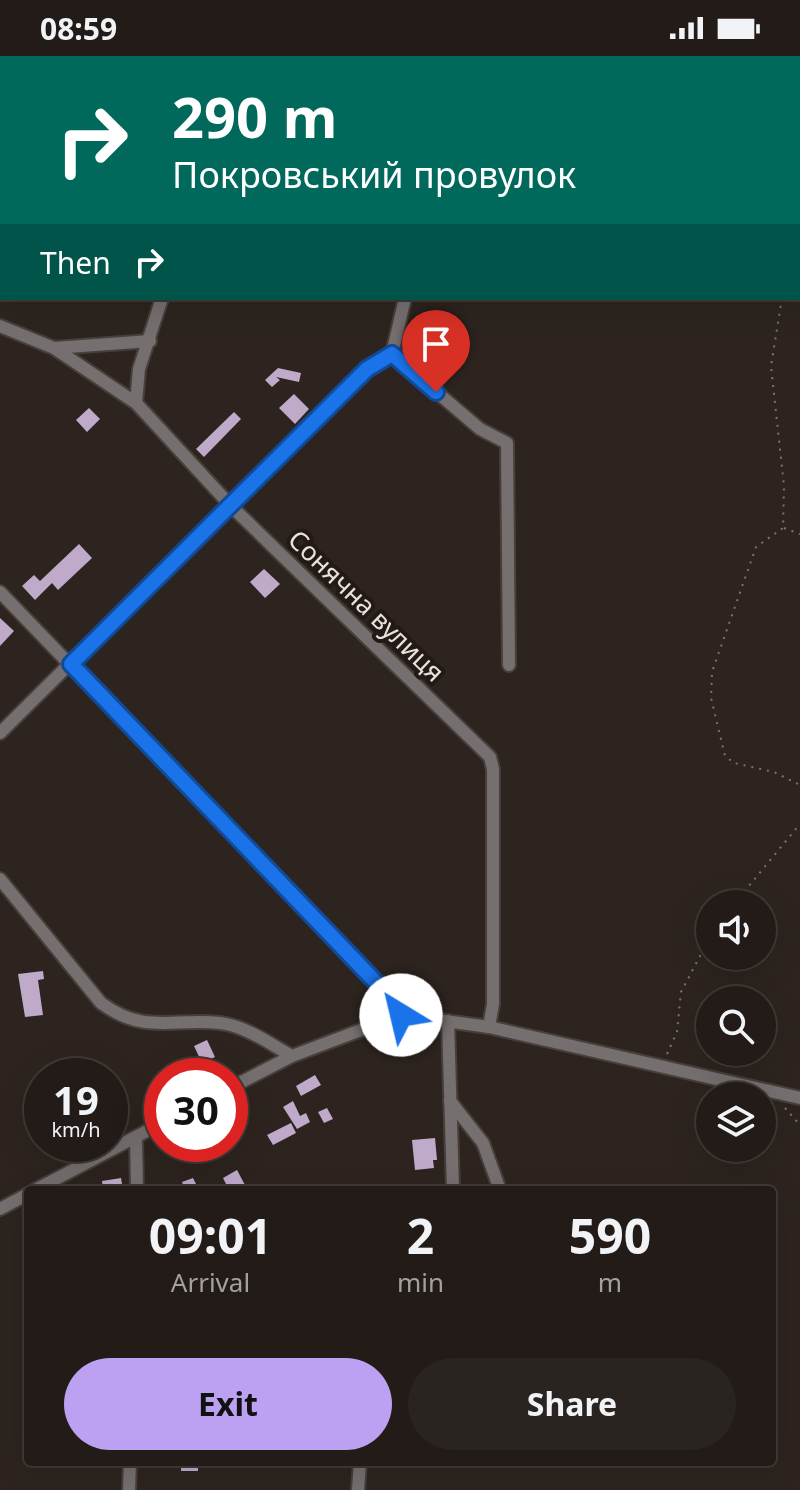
<!DOCTYPE html>
<html lang="en">
<head>
<meta charset="utf-8">
<style>
  :root { --surface:#221b17; --page:#2a2420; --text:#f1f3f6; --muted:#a2a1a1; --line:#3f3936; --accent:#bca0f2 }
  body { margin:0; font-family:"Noto Sans",sans-serif; background:var(--page); color:var(--text); height:100vh; display:flex; flex-direction:column; font-size:30px; white-space:nowrap }
  * { box-sizing:border-box; margin:0 }
  p { font-size:26px; color:var(--muted) }
  .icon { flex:none; width:44px; height:44px; fill:none; stroke:currentColor; stroke-width:2; stroke-linecap:round; stroke-linejoin:round }
  .map { position:relative; flex:1; overflow:hidden }
  .side { position:absolute; left:24px; top:1130px; width:752px; height:280px; display:flex; flex-direction:column; background:var(--surface); border-radius:8px; box-shadow:0 8px 32px #0002,0 0 0 2px var(--line) }
  .side>* { flex:none }
  .top-card { position:absolute; left:0px; top:0px; width:800px; height:244px; box-shadow:0 8px 32px #0002,0 0 0 2px var(--line); background:#00695c; color:#fff; overflow:hidden }
  .tools { position:absolute; left:696px; top:834px; display:grid; gap:16px }
  .tools a { display:grid; place-items:center; width:80px; height:80px; border-radius:50%; background:var(--surface); box-shadow:0 8px 32px #0002,0 0 0 2px var(--line); font-size:40px }
  .speed { position:absolute; left:24px; top:1002px; display:flex; gap:16px; font-size:40px; font-weight:700; text-align:center }
  .speed>* { display:grid; place-content:center; width:104px; height:104px; border-radius:50%; background:var(--surface); box-shadow:0 8px 32px #0002,0 0 0 2px var(--line); line-height:1 }
  .speed small { font-size:20px; font-weight:400 }
  .speed .limit { border:12px solid #d22; background:#fff; color:#111 }
  .pin { position:absolute; display:grid; place-items:center; width:68px; height:68px; color:#fff; margin:-82px -34px; border-radius:50% 50% 50% 0; rotate:-45deg; box-shadow:0 0 8px #0007 }
  .pin .icon { rotate:45deg }
  .me { position:absolute; width:88px; margin:-44px; rotate:324deg; stroke-linejoin:round; filter:drop-shadow(0 0 6px #0008) }
  .turn { display:flex; align-items:center; gap:28px; height:168px; padding:0 40px; font-size:36px }
  .turn .icon { width:104px; height:104px; stroke-width:2.5 }
  .turn b { display:block; font-size:56px; line-height:68px }
  .then { display:flex; align-items:center; height:76px; padding:0 40px; background:#0003; gap:16px; font-size:30px }
  .eta { display:flex; justify-content:space-evenly; align-items:center; height:136px; text-align:center }
  .eta b { font-size:48px; font-weight:700; line-height:56px }
  .action { display:flex; gap:16px; margin-top:auto; padding:16px 40px }
  .action a { flex:1; height:92px; border-radius:48px; background:var(--accent); color:#111; font-size:32px; font-weight:700; line-height:92px; text-align:center }
  .action a+a { background:var(--page); color:var(--text) }
  .status { display:flex; justify-content:space-between; align-items:center; height:56px; padding:0 40px; background:var(--surface); direction:ltr }
  .status svg { height:22px; fill:currentColor }
  .map>svg:first-child { display:block }
  .building { fill:#bfaaca }
  .lines { fill:none; stroke-linecap:round; stroke-linejoin:round }
  .minor-casing { stroke:#473f3a; stroke-width:16 }
  .path { stroke:#7c7470; stroke-width:2; stroke-dasharray:2 6; stroke-linecap:butt }
  .minor { stroke:#756f6f; stroke-width:12 }
  .route-casing { stroke:#114b97; stroke-width:20 }
  .route { stroke:#1a73e8; stroke-width:14 }
  .labels { text-anchor:middle; stroke-width:8; stroke-linejoin:round; paint-order:stroke }
  .street-label { font-size:26px; fill:#e8e2df; stroke:#231a15 }
</style>
</head>
<body>
<div class="status"><b>08:59</b><svg viewBox="0 0 49 12"><path d="M0 12V9h3v3zM5 12V6h3v6zM10 12V3h3v9zM15 12V0h3v12zM26 1h20v11H26zM47 4h2v5h-2z"/></svg></div>
<div class="map">
<svg width="800" height="1434" viewBox="0 0 800 1434">
  <rect width="100%" height="100%" fill="#2d241f"/>
  <g class="building">
    <polygon points="278,312 301,317 299,326 276,321 280,324 272,331 265,324"/>
    <polygon points="294,338 309,353 295,368 279,352"/>
    <polygon points="89,352 100,363 87,376 76,364"/>
    <polygon points="234,356 241,363 204,401 196,393"/>
    <polygon points="79,488 92,502 58,534 52,527 35,544 22,530 34,519 40,525"/>
    <polygon points="264,513 280,528 265,542 250,526"/>
    <polygon points="0,562 14,575 0,590"/>
    <polygon points="43,915 44,923 38,924 43,959 25,961 18,918"/>
    <polygon points="207,984 215,1001 202,1007 194,990"/>
    <polygon points="315,1019 321,1029 301,1040 296,1030"/>
    <polygon points="293,1045 300,1060 306,1057 310,1066 297,1073 283,1051"/>
    <polygon points="327,1052 333,1063 324,1067 318,1056"/>
    <polygon points="291,1067 296,1077 273,1089 267,1079"/>
    <polygon points="435,1082 437,1104 433,1104 434,1112 415,1114 412,1084"/>
    <polygon points="237,1114 245,1129 229,1134 223,1122"/>
    <polygon points="121,1122 123,1134 103,1134 102,1125"/>
    <polygon points="193,1122 198,1132 185,1134 182,1126"/>
    <rect x="181" y="1406" width="17" height="9"/>
  </g>
  <g class="lines">
    <g class="minor-casing">
      <g id="minor">
        <polyline points="224,2 224,0"/>
        <polyline points="459,2 460,0"/>
        <polyline points="405,242 392,298 480,373 507,387 509,609"/>
        <polyline points="0,270 54,292 136,347 231,450 490,701 493,713 493,948 489,971"/>
        <polyline points="54,292 150,285"/>
        <polyline points="136,347 139,313 162,242"/>
        <polyline points="0,536 390,941 401,959"/>
        <polyline points="0,677 367,313 392,298"/>
        <path d="M0 823 101 947C145 979 171 962 220 967 246 970 270 988 292 1000"/>
        <polyline points="448,965 453,1134"/>
        <polyline points="230,1032 292,1000 401,959 489,971 800,1042"/>
        <polyline points="450,1045 483,1087 500,1134"/>
        <polyline points="136,1081 137,1134"/>
        <polyline points="35,1134 162,1067"/>
        <polyline points="0,1153 28,1138"/>
        <polyline points="129,1434 130,1406"/>
        <polyline points="358,1434 360,1406"/>
      </g>
    </g>
    <g class="path">
      <polyline points="792,2 792,0"/>
      <polyline points="782,242 771,310 784,430 783,472 756,491 712,616 711,642 725,700 734,707 774,716 800,729"/>
      <polyline points="784,472 800,478"/>
      <polyline points="734,848 800,768"/>
      <polyline points="667,998 677,976 681,936 710,881"/>
      <polyline points="785,1052 800,1069"/>
    </g>
    <use href="#minor" class="minor"/>
  </g>
  <g class="lines">
    <g class="route-casing">
      <polyline id="route" points="401,959 390,941 71,608 367,313 392,298 436,336"/>
    </g>
    <use href="#route" class="route"/>
  </g>
  <g class="labels">
    <g class="street-label">
      <text transform="translate(366 550) rotate(44)" y="9">Сонячна вулиця</text>
    </g>
  </g>
</svg>
<div class="tools">
<a><svg class="icon" aria-label="sound" viewBox="0 0 24 24"><path d="M4 9h4l5-4v14l-5-4H4zM17 9q2 3 0 6"/></svg></a>
<a><svg class="icon" aria-label="search" viewBox="0 0 24 24"><circle cx="10" cy="10" r="6"/><path d="M15 15l6 6"/></svg></a>
<a><svg class="icon" aria-label="layers" viewBox="0 0 24 24"><path d="M12 4l9 5-9 5-9-5zM3 14l9 5 9-5"/></svg></a>
</div>
<div class="speed"><div>19<small>km/h</small></div><div class="limit">30</div></div>
<div class="pin" style="left:436px;top:336px;background:#d93025"><svg class="icon" aria-label="arrive" viewBox="0 0 24 24"><path d="M6 21V4h12l-3 4 3 4H6"/></svg></div>
<svg class="me" style="left:401px;top:959px" viewBox="-20 -20 40 40"><circle r="19" fill="#fff"/><path d="M0-13L10 11 0 6-10 11z" fill="#1a73e8"/></svg>
<div class="top-card">
<div class="turn"><svg class="icon" aria-label="right" viewBox="0 0 24 24"><path d="M7 20v-9h11M14 6l5 5-5 5"/></svg><div><b>290 m</b>Покровський провулок</div></div>
<div class="then">Then<svg class="icon" aria-label="right" viewBox="0 0 24 24"><path d="M7 20v-9h11M14 6l5 5-5 5"/></svg></div>
</div>
<section class="side">
<div class="eta">
<div><b>09:01</b><p>Arrival</p></div>
<div><b>2</b><p>min</p></div>
<div><b>590</b><p>m</p></div>
</div>
<div class="action"><a>Exit</a><a>Share</a></div>
</section>
</div>
</body>
</html>
